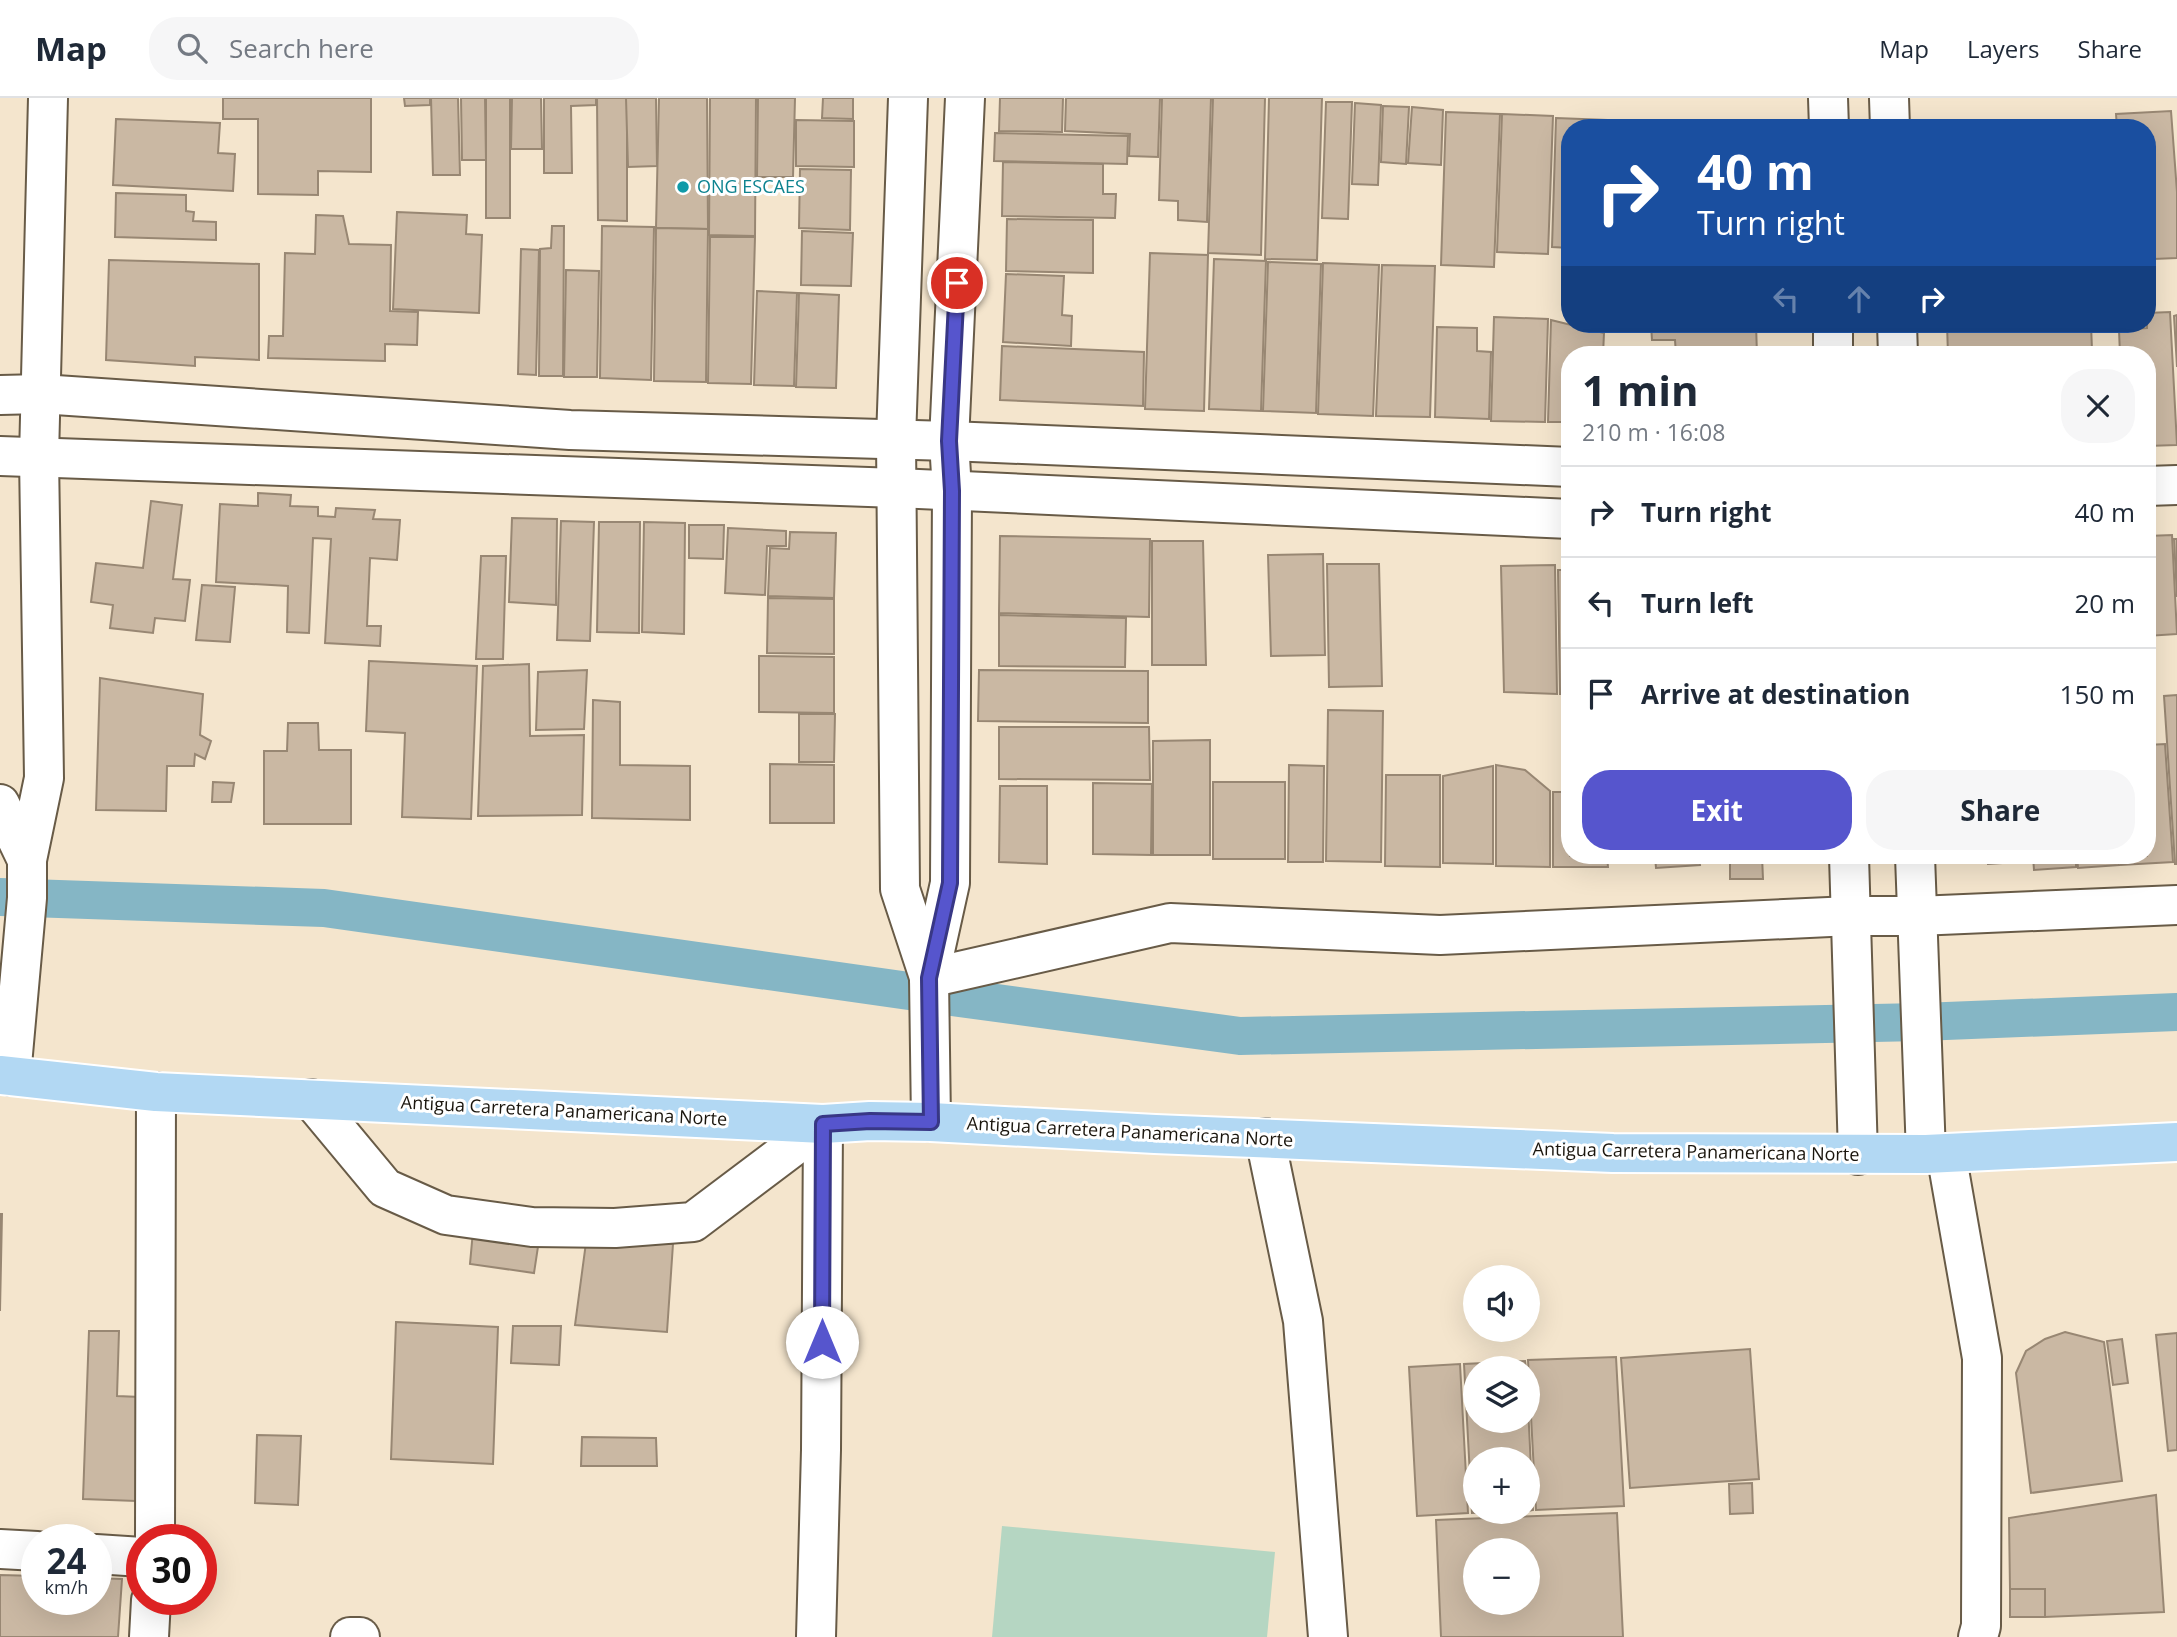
<!DOCTYPE html>
<html lang="en">
<head>
<meta charset="utf-8">
<style>
  :root { --surface:#fff; --page:#f6f6f7; --text:#1f2937; --muted:#747a83; --line:#e0e1e3; --accent:#5655cd }
  body { margin:0; font-family:"Open Sans",sans-serif; background:var(--page); color:var(--text); height:100vh; display:flex; flex-direction:column; font-size:26px; white-space:nowrap }
  * { box-sizing:border-box; margin:0 }
  p { font-size:23px; color:var(--muted) }
  .icon { flex:none; width:38px; height:38px; fill:none; stroke:currentColor; stroke-width:2; stroke-linecap:round; stroke-linejoin:round }
  .map { position:relative; flex:1; overflow:hidden }
  .side { position:absolute; left:1561px; top:248px; width:595px; height:518px; display:flex; flex-direction:column; background:var(--surface); border-radius:28px; box-shadow:0 7px 28px #0002 }
  .side>* { flex:none }
  .hud { position:absolute; left:1561px; top:21px; width:595px; height:214px; border-radius:28px; box-shadow:0 7px 28px #0002; background:#1a4fa0; color:#fff; overflow:hidden }
  .buttons { position:absolute; left:1463px; top:1167px; display:grid; gap:14px }
  .buttons a { display:grid; place-items:center; width:77px; height:77px; border-radius:50%; background:var(--surface); box-shadow:0 7px 28px #0002; font-size:35px }
  .speed { position:absolute; left:21px; top:1426px; display:flex; gap:14px; font-size:35px; font-weight:700; text-align:center }
  .speed>* { display:grid; place-content:center; width:91px; height:91px; border-radius:50%; background:var(--surface); box-shadow:0 7px 28px #0002; line-height:1 }
  .speed small { font-size:18px; font-weight:400 }
  .speed .limit { border:10px solid #d22; background:#fff; color:#111 }
  .pin { position:absolute; display:grid; place-items:center; width:60px; height:60px; color:#fff; margin:-30px; border:4px solid #fff; border-radius:50%; box-shadow:0 2px 7px #0007 }
  .me { position:absolute; width:77px; margin:-38px; rotate:0deg; stroke-linejoin:round; filter:drop-shadow(0 0 5px #0008) }
  .turn { display:flex; align-items:center; gap:24px; height:147px; padding:0 21px; font-size:32px }
  .turn .icon { width:91px; height:91px; stroke-width:2.5 }
  .turn b { display:block; font-size:49px; line-height:60px }
  .lanes { display:flex; align-items:center; height:66px; padding:0 21px; background:#0003; justify-content:center; gap:35px; direction:ltr }
  .lanes .off { opacity:.35 }
  .round { display:grid; place-items:center; flex:none; width:74px; height:74px; border-radius:28px; background:var(--page) }
  .overview { display:flex; align-items:center; justify-content:space-between; height:119px; padding:0 21px }
  h1 { font-size:42px; font-weight:700; line-height:52px }
  .action { display:flex; gap:14px; margin-top:auto; padding:14px 21px }
  .action a { flex:1; height:80px; border-radius:28px; background:var(--accent); color:#fff; font-size:28px; font-weight:700; line-height:80px; text-align:center }
  .action a+a { background:var(--page); color:var(--text) }
  ul { padding:0; list-style:none }
  li { display:flex; align-items:center; gap:21px; height:91px; padding:0 21px; border-top:2px solid var(--line) }
  li div { flex:1 }
  li b { display:block; font-size:26px }
  li em { font-style:normal }
  header { display:flex; align-items:center; gap:42px; box-sizing:border-box; height:98px; padding:0 35px; background:var(--surface); border-bottom:2px solid var(--line) }
  header strong { font-size:33px }
  nav { display:flex; gap:38px; margin-inline-start:auto; font-size:24px }
  .search { width:490px; height:63px; background:var(--page); display:flex; align-items:center; gap:18px; box-sizing:border-box; padding:0 24px; border-radius:28px; color:var(--muted); font-size:26px }
  .map>svg:first-child { display:block }
  .green { fill:#b5d6c2 }
  .lines { fill:none; stroke-linecap:round; stroke-linejoin:round }
  .canal { stroke:#85b6c5; stroke-width:38 }
  .building { fill:#cab8a3; stroke:#988773; stroke-width:2; fill-rule:evenodd }
  .minor-casing { stroke:#685b47; stroke-width:42 }
  .major-casing { stroke:#fff; stroke-width:42 }
  .minor { stroke:#fff; stroke-width:38 }
  .major { stroke:#b2d8f3; stroke-width:38 }
  .route-casing { stroke:#383785; stroke-width:18 }
  .route { stroke:#5655cd; stroke-width:12 }
  .culture-dot { fill:#0f9aa8; stroke:#fff; stroke-width:2.5 }
  .labels { text-anchor:middle; stroke-width:6; stroke-linejoin:round; paint-order:stroke }
  .culture-label { font-size:18px; fill:#0d838f; stroke:#fff; text-anchor:start }
  .street-label { font-size:18px; fill:#1a150d; stroke:#fff }
</style>
</head>
<body>
<header>
<strong>Map</strong>
<div class="search"><svg class="icon" aria-label="search" viewBox="0 0 24 24"><circle cx="10" cy="10" r="6"/><path d="M15 15l6 6"/></svg>Search here</div>
<nav><a>Map</a><a>Layers</a><a>Share</a></nav>
</header>
<div class="map">
<svg width="2177" height="1539" viewBox="0 0 2177 1539">
  <rect width="100%" height="100%" fill="#f4e5cd"/>
  <polygon class="green" points="1002,1428 1275,1454 1267,1539 992,1539"/>
  <g class="lines">
    <polyline class="canal" points="0,799 324,810 930,896 1240,938 1921,924 2177,914"/>
  </g>
  <g class="building">
    <polygon points="223,0 371,0 371,74 318,73 318,97 258,96 258,21 223,21"/>
    <polygon points="404,0 430,0 430,7 405,8"/>
    <polygon points="431,0 458,0 460,77 433,77"/>
    <polygon points="461,0 485,0 486,62 462,62"/>
    <rect x="486" y="0" width="24" height="120"/>
    <polygon points="512,0 541,0 542,51 511,51"/>
    <polygon points="544,0 596,0 596,7 571,8 572,75 544,75"/>
    <polygon points="597,0 627,0 627,123 598,122"/>
    <polygon points="626,0 656,0 657,68 628,69"/>
    <polygon points="659,0 707,0 708,131 656,130"/>
    <polygon points="710,0 756,0 755,138 709,137"/>
    <polygon points="758,0 795,0 793,79 757,79"/>
    <polygon points="823,0 853,0 853,21 822,20"/>
    <polygon points="1000,0 1063,0 1062,34 999,33"/>
    <polygon points="1066,0 1160,0 1158,59 1129,58 1130,36 1065,33"/>
    <polygon points="1162,0 1211,0 1207,124 1178,122 1178,103 1159,102"/>
    <polygon points="1213,0 1265,0 1261,157 1208,155"/>
    <polygon points="1269,0 1322,0 1317,162 1265,161"/>
    <polygon points="1326,4 1352,4 1348,121 1322,120"/>
    <polygon points="1355,5 1381,7 1378,87 1352,86"/>
    <polygon points="1383,8 1409,9 1406,66 1381,64"/>
    <polygon points="1412,9 1443,12 1441,67 1408,65"/>
    <polygon points="2171,13 2177,94 2177,160 2154,161 2151,126 2147,126 2147,30 2117,30 2116,16"/>
    <polygon points="1446,14 1500,16 1494,169 1441,167"/>
    <polygon points="1502,16 1553,18 1548,156 1497,154"/>
    <polygon points="1556,20 1607,22 1607,30 1570,30 1570,150 1552,149"/>
    <polygon points="116,21 220,25 218,55 235,56 233,93 113,87"/>
    <polygon points="796,22 854,23 854,69 796,68"/>
    <polygon points="1666,24 1752,26 1752,30 1665,30"/>
    <polygon points="995,35 1128,38 1127,66 994,63"/>
    <polygon points="1003,64 1103,66 1103,96 1116,96 1115,120 1002,118"/>
    <polygon points="800,71 851,72 850,132 799,130"/>
    <polygon points="116,95 186,97 186,113 194,114 193,123 216,124 216,142 115,139"/>
    <polygon points="397,114 467,117 466,136 482,137 479,215 393,211"/>
    <polygon points="316,117 343,118 349,146 391,147 390,213 418,214 417,247 385,246 385,263 268,260 269,238 283,238 285,155 315,156"/>
    <polygon points="1007,121 1093,122 1093,175 1006,173"/>
    <polygon points="552,128 564,128 563,278 539,278 540,151 551,150"/>
    <polygon points="602,128 654,129 651,282 600,280"/>
    <polygon points="656,130 708,131 706,284 654,283"/>
    <polygon points="802,133 853,135 851,188 801,187"/>
    <polygon points="710,139 755,139 751,286 708,285"/>
    <polygon points="521,151 539,152 536,277 518,276"/>
    <polygon points="1150,155 1208,157 1204,313 1145,311"/>
    <polygon points="1214,161 1266,163 1261,313 1209,311"/>
    <polygon points="109,162 259,166 259,262 195,259 195,268 106,262"/>
    <polygon points="1268,164 1321,166 1316,315 1263,313"/>
    <polygon points="1323,165 1379,167 1373,318 1318,316"/>
    <polygon points="1382,167 1435,168 1430,319 1376,318"/>
    <polygon points="566,172 599,173 597,279 564,279"/>
    <polygon points="1006,176 1064,178 1062,217 1072,218 1071,248 1003,244"/>
    <polygon points="757,193 797,195 794,288 754,287"/>
    <polygon points="799,195 839,197 836,290 796,289"/>
    <polygon points="2170,214 2177,347 2147,348 2147,257 2120,257 2119,232 2147,230 2147,215"/>
    <polygon points="2177,217 2177,269 2174,218"/>
    <polygon points="1494,219 1548,221 1545,324 1491,323"/>
    <polygon points="1551,222 1604,235 1603,257 1570,257 1570,324 1548,324"/>
    <polygon points="1651,226 1756,226 1757,257 1676,257 1675,242 1652,242"/>
    <polygon points="1947,226 2091,226 2092,252 1948,257"/>
    <polygon points="1437,229 1477,230 1477,253 1491,254 1489,321 1435,319"/>
    <polygon points="1002,248 1144,254 1143,308 1000,302"/>
    <polygon points="2117,253 2117,257 2017,257"/>
    <polygon points="258,395 291,397 290,408 318,409 318,418 335,419 336,410 375,412 373,421 400,422 397,462 370,460 367,528 381,528 380,548 325,545 331,441 313,440 309,535 287,534 288,488 216,484 220,406 258,408"/>
    <polygon points="151,403 182,407 173,481 190,482 185,523 155,520 153,535 110,530 113,507 91,504 96,465 143,470"/>
    <polygon points="512,420 557,421 556,507 509,504"/>
    <polygon points="561,423 594,424 590,543 557,542"/>
    <polygon points="599,424 640,424 639,535 597,534"/>
    <polygon points="644,424 685,425 684,536 642,534"/>
    <polygon points="689,427 724,427 723,461 689,460"/>
    <polygon points="728,430 786,433 786,448 767,448 765,497 725,495"/>
    <polygon points="790,434 836,435 834,500 768,498 770,450 789,451"/>
    <polygon points="2172,437 2177,536 2147,538 2147,438"/>
    <polygon points="1000,438 1150,441 1149,519 999,515"/>
    <polygon points="2174,441 2177,441 2177,499"/>
    <polygon points="1152,443 1203,443 1206,567 1152,567"/>
    <polygon points="1323,456 1325,557 1271,558 1268,457"/>
    <polygon points="481,458 506,458 503,561 476,561"/>
    <polygon points="1327,466 1379,466 1382,588 1329,589"/>
    <polygon points="1555,467 1557,596 1504,594 1501,468"/>
    <polygon points="1558,472 1570,472 1570,596 1560,596"/>
    <polygon points="202,487 235,489 230,544 196,542"/>
    <polygon points="768,500 834,501 834,556 767,555"/>
    <polygon points="999,517 1126,520 1125,569 999,568"/>
    <polygon points="759,558 834,559 834,615 759,614"/>
    <polygon points="369,563 477,568 471,721 402,719 405,635 366,633"/>
    <polygon points="529,566 530,638 584,637 582,717 478,718 483,568"/>
    <polygon points="587,572 584,631 536,632 538,574"/>
    <polygon points="979,572 1148,573 1148,625 978,623"/>
    <polygon points="100,580 203,596 200,637 211,643 205,661 195,656 194,668 167,668 166,713 96,712"/>
    <polygon points="2177,597 2177,766 2175,766 2164,598"/>
    <polygon points="593,602 620,604 620,667 690,668 690,722 592,720"/>
    <polygon points="1328,612 1383,613 1381,764 1326,763"/>
    <polygon points="799,616 835,616 834,664 799,664"/>
    <polygon points="288,625 318,625 319,652 351,652 351,726 264,726 264,653 287,653"/>
    <polygon points="999,629 1149,629 1150,682 999,681"/>
    <polygon points="1210,642 1210,757 1153,757 1153,643"/>
    <polygon points="2165,646 2173,764 2121,767 2120,758 2147,758 2147,647"/>
    <polygon points="770,666 834,667 834,725 770,725"/>
    <polygon points="1289,667 1324,668 1323,764 1288,764"/>
    <polygon points="1496,667 1525,672 1550,693 1550,769 1496,768"/>
    <polygon points="1493,668 1493,766 1443,765 1443,678"/>
    <polygon points="1386,677 1440,677 1440,769 1385,768"/>
    <polygon points="213,684 234,685 231,704 212,704"/>
    <rect x="1213" y="684" width="72" height="77"/>
    <polygon points="1093,685 1152,686 1151,757 1093,756"/>
    <polygon points="1000,688 1047,688 1047,766 999,764"/>
    <polygon points="1553,694 1570,694 1570,758 1607,758 1608,769 1553,769"/>
    <polygon points="1655,758 1699,758 1700,767 1656,770"/>
    <polygon points="1730,758 1762,758 1763,781 1730,781"/>
    <polygon points="1987,758 2031,758 2032,763 1988,766"/>
    <polygon points="2033,758 2076,758 2076,769 2034,772"/>
    <polygon points="2077,758 2118,758 2119,767 2078,770"/>
    <polygon points="0,1116 2,1116 0,1213"/>
    <polygon points="473,1133 539,1142 534,1175 470,1166"/>
    <polygon points="587,1137 673,1146 667,1234 575,1227"/>
    <polygon points="396,1224 498,1229 493,1366 391,1361"/>
    <polygon points="513,1228 561,1228 559,1267 511,1265"/>
    <polygon points="89,1233 119,1233 117,1298 140,1299 136,1403 83,1401"/>
    <polygon points="2065,1234 2104,1244 2122,1383 2031,1395 2016,1275 2026,1253 2045,1241"/>
    <polygon points="2177,1235 2177,1352 2168,1353 2156,1237"/>
    <polygon points="2122,1241 2128,1285 2113,1287 2107,1243"/>
    <polygon points="1750,1251 1759,1381 1630,1390 1621,1260"/>
    <polygon points="1616,1259 1624,1408 1536,1412 1528,1262"/>
    <polygon points="1525,1263 1526,1270 1475,1270 1475,1323 1528,1323 1528,1308 1533,1412 1528,1413 1528,1362 1475,1362 1475,1414 1498,1414 1472,1415 1464,1266"/>
    <polygon points="1460,1266 1468,1415 1417,1418 1409,1269"/>
    <polygon points="257,1337 301,1338 298,1407 255,1405"/>
    <polygon points="582,1339 656,1340 657,1368 581,1368"/>
    <polygon points="1752,1385 1753,1415 1730,1416 1729,1386"/>
    <polygon points="2156,1397 2164,1514 2045,1519 2045,1491 2010,1491 2009,1420"/>
    <path d="M1617 1415 1623 1539H1441L1436 1422ZM1475 1452H1528V1505H1475Z"/>
    <polygon points="0,1477 37,1478 37,1502 96,1502 96,1480 122,1481 118,1539 0,1539"/>
    <rect x="2010" y="1491" width="35" height="28"/>
  </g>
  <g class="lines">
    <g class="minor-casing">
      <g id="minor">
        <polyline points="908,0 896,341 900,791 929,879"/>
        <polyline points="1828,0 1829,30"/>
        <polyline points="1889,0 1890,30"/>
        <polyline points="1833,226 1833,257"/>
        <polyline points="1897,226 1898,257"/>
        <polyline points="0,297 41,296 570,332 949,343 1570,369"/>
        <polyline points="0,358 897,390 1570,421"/>
        <polyline points="2147,388 2177,387"/>
        <polyline points="0,706 27,762"/>
        <polyline points="1849,758 1858,1057"/>
        <polyline points="1915,758 1926,1056"/>
        <polyline points="929,880 1170,825 1440,837 1851,818 1917,818 2177,807"/>
        <polyline points="11,978 27,800 27,762 44,680 39,359 48,0"/>
        <polyline points="311,1001 385,1090 446,1117 532,1129 615,1130 693,1124 823,1026"/>
        <polyline points="931,1024 929,880 950,785 952,393 949,343 965,0"/>
        <polyline points="1265,1040 1303,1223 1328,1539"/>
        <polyline points="1946,1055 1982,1260 1981,1528 1978,1539"/>
        <polyline points="155,1442 156,994"/>
        <polyline points="0,1451 37,1453"/>
        <polyline points="96,1456 142,1459"/>
        <polyline points="149,1539 151,1502"/>
        <polyline points="350,1539 360,1539"/>
        <polyline points="816,1539 821,1352 823,1026"/>
      </g>
    </g>
    <g class="major-casing">
      <polyline id="major" points="0,977 156,994 823,1026 870,1023 931,1024 1155,1036 1613,1055 1926,1056 2177,1044"/>
    </g>
    <use href="#minor" class="minor"/>
    <use href="#major" class="major"/>
  </g>
  <g class="lines">
    <g class="route-casing">
      <polyline id="route" points="822,1244 823,1026 870,1023 931,1024 929,880 950,785 952,393 949,343 957,185"/>
    </g>
    <use href="#route" class="route"/>
  </g>
  <circle class="culture-dot" cx="683" cy="89" r="7"/>
  <g class="labels">
    <g class="culture-label">
      <text x="697" y="95">ONG ESCAES</text>
    </g>
    <g class="street-label">
      <text transform="translate(564 1013) rotate(3)" y="6">Antigua Carretera Panamericana Norte</text>
      <text transform="translate(1130 1034) rotate(3)" y="6">Antigua Carretera Panamericana Norte</text>
      <text transform="translate(1696 1054) rotate(1)" y="6">Antigua Carretera Panamericana Norte</text>
    </g>
  </g>
</svg>
<div class="buttons">
<a><svg class="icon" aria-label="sound" viewBox="0 0 24 24"><path d="M4 9h4l5-4v14l-5-4H4zM17 9q2 3 0 6"/></svg></a>
<a><svg class="icon" aria-label="layers" viewBox="0 0 24 24"><path d="M12 4l9 5-9 5-9-5zM3 14l9 5 9-5"/></svg></a>
<a>+</a>
<a>−</a>
</div>
<div class="speed"><div>24<small>km/h</small></div><div class="limit">30</div></div>
<div class="pin" style="left:957px;top:185px;background:#d93025"><svg class="icon" aria-label="arrive" viewBox="0 0 24 24"><path d="M6 21V4h12l-3 4 3 4H6"/></svg></div>
<svg class="me" style="left:822px;top:1244px" viewBox="-20 -20 40 40"><circle r="19" fill="#fff"/><path d="M0-13L10 11 0 6-10 11z" fill="#5655cd"/></svg>
<div class="hud">
<div class="turn"><svg class="icon" aria-label="right" viewBox="0 0 24 24"><path d="M7 20v-9h11M14 6l5 5-5 5"/></svg><div><b>40 m</b>Turn right</div></div>
<div class="lanes"><svg class="icon off" aria-label="left" viewBox="0 0 24 24"><path d="M17 20v-9H6M10 6l-5 5 5 5"/></svg><svg class="icon off" aria-label="ahead" viewBox="0 0 24 24"><path d="M12 20V5M6 11l6-6 6 6"/></svg><svg class="icon" aria-label="right" viewBox="0 0 24 24"><path d="M7 20v-9h11M14 6l5 5-5 5"/></svg></div>
</div>
<section class="side">
<div class="overview"><div><h1>1 min</h1><p>210 m · 16:08</p></div><a class="round"><svg class="icon" aria-label="close" viewBox="0 0 24 24"><path d="M6 6l12 12M18 6L6 18"/></svg></a></div>
<ul>
<li><svg class="icon" aria-label="right" viewBox="0 0 24 24"><path d="M7 20v-9h11M14 6l5 5-5 5"/></svg><div><b>Turn right</b></div><em>40 m</em></li>
<li><svg class="icon" aria-label="left" viewBox="0 0 24 24"><path d="M17 20v-9H6M10 6l-5 5 5 5"/></svg><div><b>Turn left</b></div><em>20 m</em></li>
<li><svg class="icon" aria-label="arrive" viewBox="0 0 24 24"><path d="M6 21V4h12l-3 4 3 4H6"/></svg><div><b>Arrive at destination</b></div><em>150 m</em></li>
</ul>
<div class="action"><a>Exit</a><a>Share</a></div>
</section>
</div>
</body>
</html>
